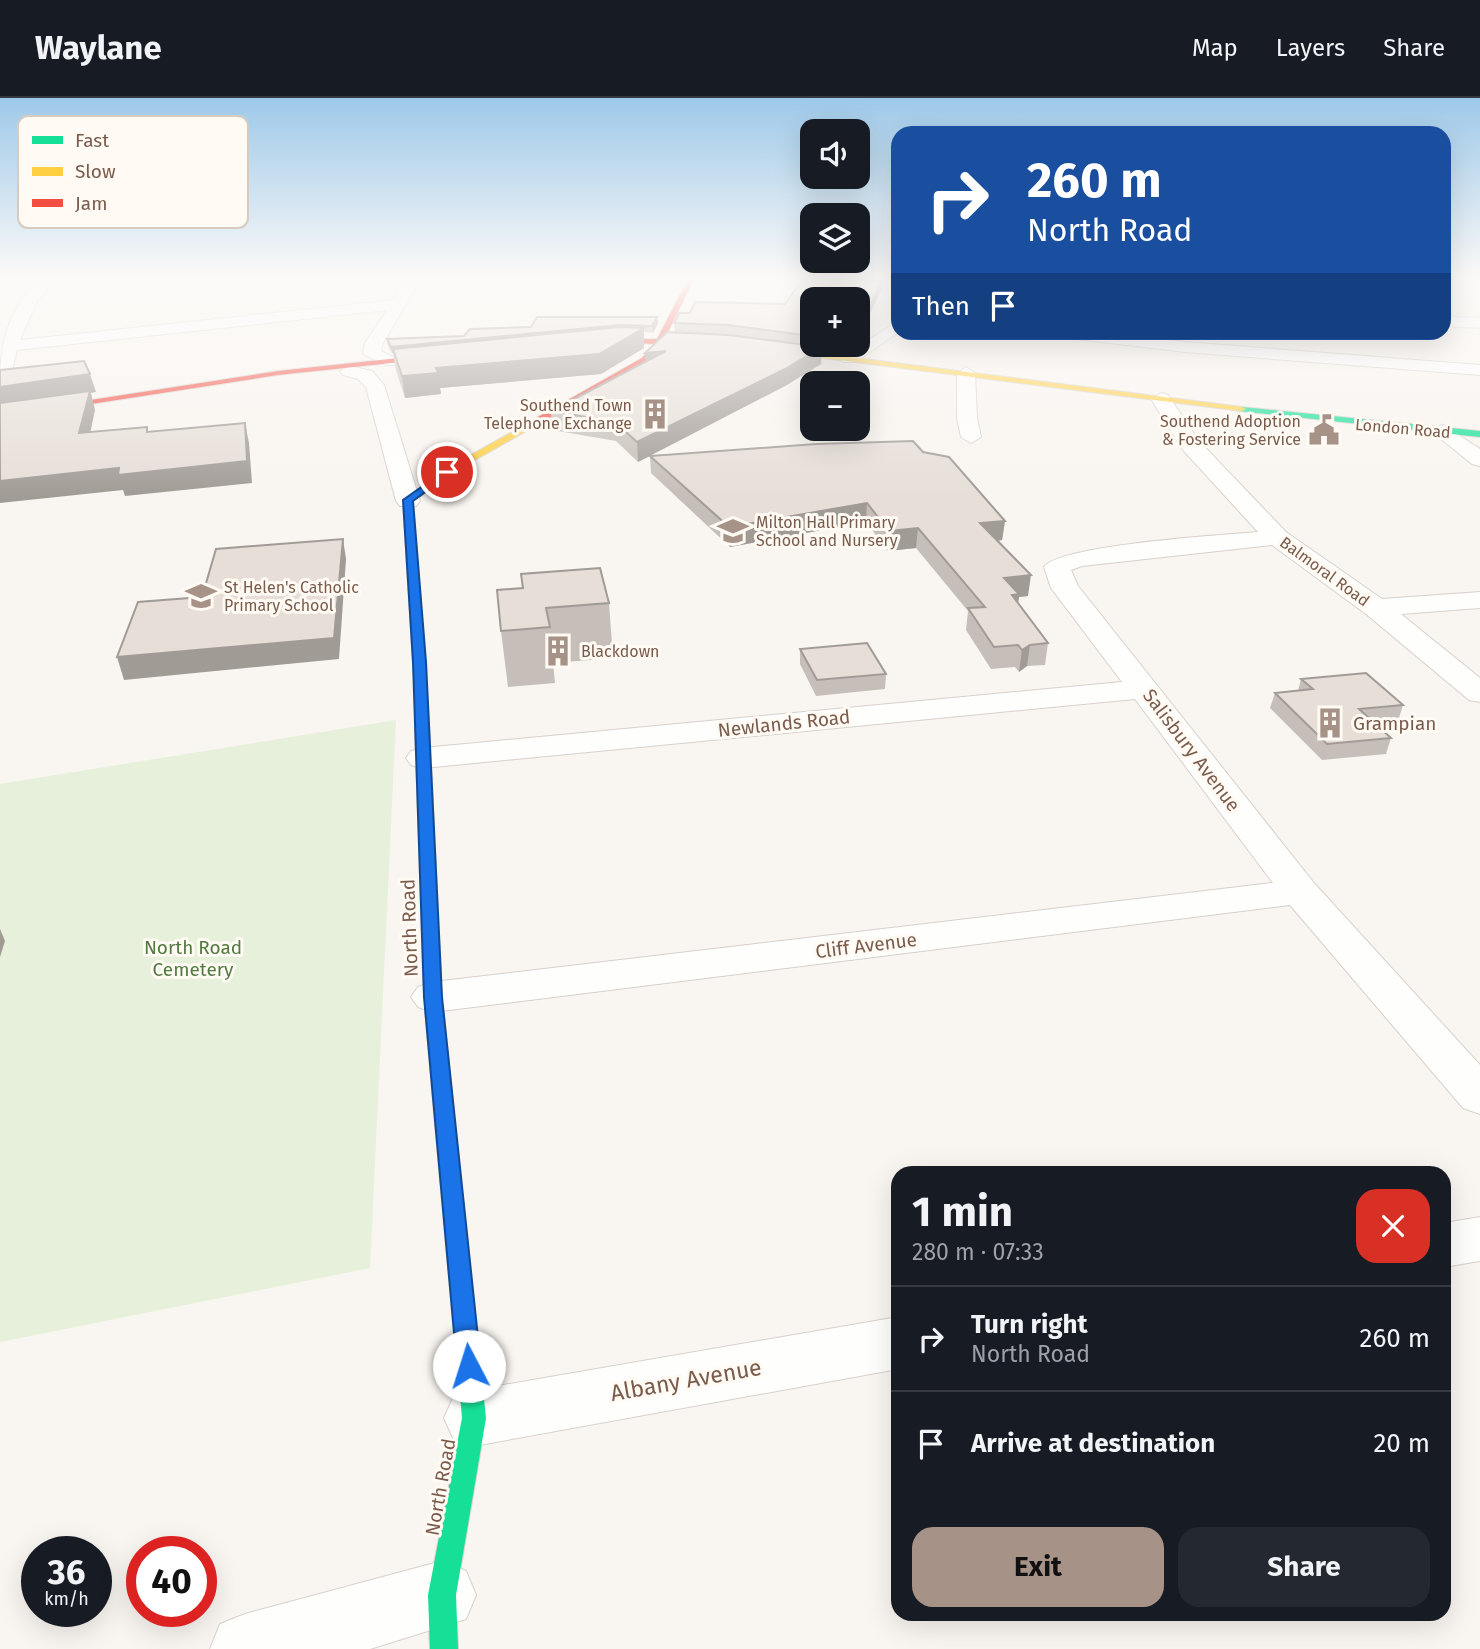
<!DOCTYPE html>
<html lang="en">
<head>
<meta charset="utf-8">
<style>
  :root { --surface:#171b24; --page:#242831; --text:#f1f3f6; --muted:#9ea1a6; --line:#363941; --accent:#a69286 }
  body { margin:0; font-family:"Fira Sans",sans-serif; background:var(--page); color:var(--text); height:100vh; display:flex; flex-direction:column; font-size:26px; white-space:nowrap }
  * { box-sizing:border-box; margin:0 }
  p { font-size:23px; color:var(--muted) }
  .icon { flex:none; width:38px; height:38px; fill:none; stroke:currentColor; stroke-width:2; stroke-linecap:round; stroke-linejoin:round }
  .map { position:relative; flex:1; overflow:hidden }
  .panel { position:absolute; left:891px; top:1068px; width:560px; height:455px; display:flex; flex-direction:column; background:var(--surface); border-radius:21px; box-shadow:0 7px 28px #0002 }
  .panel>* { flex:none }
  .hud { position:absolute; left:891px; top:28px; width:560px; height:214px; border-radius:21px; box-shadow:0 7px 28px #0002; background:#1a4fa0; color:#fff; overflow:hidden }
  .controls { position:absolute; left:800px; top:21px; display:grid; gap:14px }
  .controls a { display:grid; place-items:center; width:70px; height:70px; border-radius:14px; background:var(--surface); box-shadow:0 7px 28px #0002; font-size:35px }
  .speed { position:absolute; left:21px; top:1438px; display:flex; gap:14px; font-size:35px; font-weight:700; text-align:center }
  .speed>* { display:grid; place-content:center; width:91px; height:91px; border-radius:50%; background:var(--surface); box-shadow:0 7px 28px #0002; line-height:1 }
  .speed small { font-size:18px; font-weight:400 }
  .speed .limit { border:10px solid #d22; background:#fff; color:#111 }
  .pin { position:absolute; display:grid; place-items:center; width:60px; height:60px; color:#fff; margin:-30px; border:4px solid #fff; border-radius:50%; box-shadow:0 2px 7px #0007 }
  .me { position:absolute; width:77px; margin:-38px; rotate:355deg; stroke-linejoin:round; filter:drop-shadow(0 0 5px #0008) }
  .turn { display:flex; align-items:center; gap:24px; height:147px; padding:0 21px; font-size:32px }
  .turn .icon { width:91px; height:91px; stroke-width:2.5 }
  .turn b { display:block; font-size:49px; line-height:60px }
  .then { display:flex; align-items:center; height:66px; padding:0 21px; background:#0003; gap:14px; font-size:26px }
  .round { display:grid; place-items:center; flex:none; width:74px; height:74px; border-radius:21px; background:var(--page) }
  .head { display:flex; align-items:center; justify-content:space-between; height:119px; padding:0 21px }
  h1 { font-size:42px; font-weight:700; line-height:52px }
  .cta { display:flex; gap:14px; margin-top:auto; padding:14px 21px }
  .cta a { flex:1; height:80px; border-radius:21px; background:var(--accent); color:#111; font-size:28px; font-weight:700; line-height:80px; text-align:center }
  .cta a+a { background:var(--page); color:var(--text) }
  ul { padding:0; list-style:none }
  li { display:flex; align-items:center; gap:21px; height:105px; padding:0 21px; border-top:2px solid var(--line) }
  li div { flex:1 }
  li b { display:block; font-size:26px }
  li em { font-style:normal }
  header { display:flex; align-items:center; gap:42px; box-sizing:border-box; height:98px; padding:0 35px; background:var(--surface); border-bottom:2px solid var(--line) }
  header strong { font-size:33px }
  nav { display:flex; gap:38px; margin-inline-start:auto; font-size:24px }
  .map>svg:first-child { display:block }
  .green { fill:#e7f0db }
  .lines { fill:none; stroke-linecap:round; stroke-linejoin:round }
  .street-casing { stroke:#d7d1cb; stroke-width:2 }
  .fast-casing { stroke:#d9d2cb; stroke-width:2 }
  .slow-casing { stroke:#d9d2cb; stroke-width:2 }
  .jam-casing { stroke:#d9d2cb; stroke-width:2 }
  .street { fill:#fefefd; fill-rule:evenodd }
  .fast { fill:#16e098; fill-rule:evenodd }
  .slow { fill:#ffcf43; fill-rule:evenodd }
  .jam { fill:#f24e42; fill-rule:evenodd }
  .wall { fill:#c6bfb9 }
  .shaded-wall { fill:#a19b96 }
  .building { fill:#e6ded7; stroke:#a19b96; stroke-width:2 }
  .route { fill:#1a73e8; stroke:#114b97; stroke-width:2 }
  .labels { text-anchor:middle; stroke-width:6; stroke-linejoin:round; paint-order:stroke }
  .far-poi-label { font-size:16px; fill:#7a5c4d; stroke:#fffaf3; text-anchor:start }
  .far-street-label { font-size:16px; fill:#7a5c4d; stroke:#fffaf3 }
  .street-label { font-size:19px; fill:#7a5c4d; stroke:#fffaf3 }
  .poi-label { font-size:19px; fill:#7a5c4d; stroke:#fffaf3; text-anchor:start }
  .park-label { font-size:19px; fill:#537a41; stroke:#fffaf3 }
  .near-street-label { font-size:23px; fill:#7a5c4d; stroke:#fffaf3 }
  .key { fill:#fffaf3; stroke:#d7cbc1; stroke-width:2 }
  .key-label { font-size:19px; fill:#7a5c4d }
</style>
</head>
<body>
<header>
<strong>Waylane</strong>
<nav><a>Map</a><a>Layers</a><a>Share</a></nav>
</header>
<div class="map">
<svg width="1480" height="1551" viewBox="0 0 1480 1551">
  <rect width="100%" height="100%" fill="#f9f5f0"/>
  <polygon class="green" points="396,622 370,1170 0,1244 0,686"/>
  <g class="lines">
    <g class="street-casing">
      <g id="street">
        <path d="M40 181H56L37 203 20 242 393 202 406 181H421L383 245 381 253 401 263 398 267H386L363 256 365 245 387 212 17 252 9 284 0 290C0 245 6 215 40 181Z"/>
        <polygon points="579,181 593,181 593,182 586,186"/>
        <polygon points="758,181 898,183 898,191 765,185"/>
        <polygon points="1444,218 1480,220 1480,230 1444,228"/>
        <polygon points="898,223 899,234 855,264 843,264 840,260"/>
        <polygon points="1052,234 1107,234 1185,244 1480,267 1480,277 1185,254 1060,239"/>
        <polygon points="349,268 372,273 384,287 420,403 416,408 400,408 396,403 366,289 358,281 343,277 340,273"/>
        <polygon points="966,269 975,275 977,320 981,339 971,345 961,339 957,320 957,275"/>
        <path d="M1161 295 1168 297 1199 343 1286 434 1382 501 1480 494V510L1401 516 1480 580V604L1469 602 1366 516 1272 447 1082 468 1071 472 1078 488 1314 785 1480 967V1016L1463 1010 1290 807 433 914 418 909 411 899 418 889 433 884 1273 785 1135 601 423 670 411 667 406 660 411 653 423 650 1122 584 1051 490 1044 469C1059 447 1224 437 1258 434L1183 352 1151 301Z"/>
        <polygon points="1443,327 1480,351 1480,368 1472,366 1436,337 1433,333 1436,329"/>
        <polygon points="1480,1119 1480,1163 1444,1169 1444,1125"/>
        <polygon points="898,1219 898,1271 474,1348 453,1340 444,1320 453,1300 474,1292"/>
        <polygon points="442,1463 466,1473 476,1497 466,1521 370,1551 210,1551 220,1526 245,1516"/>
      </g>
    </g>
    <g class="fast-casing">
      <g id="fast">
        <polygon points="1242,309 1480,333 1480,339 1239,313"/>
        <polygon points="445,1019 452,1022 455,1027 486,1320 456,1497 458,1551 430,1551 428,1497 462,1320 435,1027 438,1022"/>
      </g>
    </g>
    <g class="slow-casing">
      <g id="slow">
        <polygon points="770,249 1242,309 1246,311 1242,313 767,253"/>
        <polygon points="532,323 536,326 535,328 450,376 413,404 429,626 427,629 417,629 403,403 444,372"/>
      </g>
    </g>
    <g class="jam-casing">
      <g id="jam">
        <polygon points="688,181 694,181 664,242 710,242 712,245 662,246 648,264 535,328 529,328 529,324 642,260 655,246 588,243 592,241 657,241"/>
        <polygon points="445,255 448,259 278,277 0,320 0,316 278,273"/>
        <polygon points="422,622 429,626 442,899 455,1027 452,1032 445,1035 438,1032 435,1027 424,899 415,626"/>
      </g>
    </g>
    <use href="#street" class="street"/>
    <use href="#fast" class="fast"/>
    <use href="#slow" class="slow"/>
    <use href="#jam" class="jam"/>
  </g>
  <g class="wall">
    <polygon points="882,183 881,193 858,240 858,201 812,201 812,247 851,247 842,253 822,250 821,266 785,288 651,357 923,354 1005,423 1002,442 998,443 1028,498 1019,499 1018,505 1048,545 1045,567 1027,568 1019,574 1015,569 991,571 966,532 968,513 916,450 888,453 866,424 730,449 651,375 650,358 638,364 616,343 552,332 551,313 645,264 645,255 675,235 674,225 690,215 785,206"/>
    <polygon points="657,219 658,225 653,235 644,234 644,250 601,276 440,290 441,296 405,300 396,272 393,255 392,255 388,248 387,241 464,238 531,229"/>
    <polygon points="521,476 609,505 613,560 553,565 555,585 508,589 501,533 522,490"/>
    <polygon points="800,551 886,576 885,591 816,598 800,566"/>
    <polygon points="1301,581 1403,607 1398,623 1374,625 1391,640 1386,656 1322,662 1270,610 1275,595 1298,593"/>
  </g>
  <g class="shaded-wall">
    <polygon points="882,183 881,193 858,240 858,230"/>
    <polygon points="657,219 658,225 653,235 652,228"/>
    <polygon points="620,227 621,233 393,251 393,255 392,255 391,249"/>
    <polygon points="644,230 644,250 601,276 440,290 441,296 405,300 402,278 436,270"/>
    <polygon points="842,247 851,247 842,253"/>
    <polygon points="822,249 821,266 785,288 638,364 637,344"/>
    <polygon points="666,253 645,272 645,255"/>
    <polygon points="90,276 96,294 91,295 95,312 86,355 79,335 0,309 0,289"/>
    <polygon points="245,325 249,345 252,385 125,398 123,392 0,405 0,383"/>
    <polygon points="867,405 866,424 730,449 729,429"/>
    <polygon points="1005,423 1002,442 978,445 980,425"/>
    <polygon points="918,430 916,450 888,453 889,433"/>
    <polygon points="343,441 346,461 339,561 124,582 117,559"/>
    <polygon points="1031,477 1028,498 1019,499 1016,517 1004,480"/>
    <polygon points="1030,547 1027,568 1019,574 1022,552"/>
    <polygon points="0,831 5,843 0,859"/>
  </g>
  <g class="building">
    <polygon points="803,181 882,183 858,230 858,201 812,201 812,238 728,227 674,225 679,215 690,215 695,204 785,206"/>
    <polygon points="537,219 657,219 652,228 620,227 391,249 387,241 464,238 470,231 531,229"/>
    <polygon points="620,229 644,230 599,256 436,270 438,275 402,278 393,251"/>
    <polygon points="667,234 728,237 822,249 785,271 637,344 615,324 551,313 666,253 645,255"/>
    <polygon points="84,263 90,276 0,289 0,272"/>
    <polygon points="90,293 79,335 147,329 147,334 245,325 247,363 118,377 119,370 0,383 0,305"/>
    <polygon points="913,343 923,354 949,359 1005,423 980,425 1031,477 1004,480 1019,496 1012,497 1048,545 1030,547 1022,552 1018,547 994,549 968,510 985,509 918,430 889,433 867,405 729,429 650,358 816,346"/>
    <polygon points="343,441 334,540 117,559 138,504 202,499 216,451"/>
    <polygon points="600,470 609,505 546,510 550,529 501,533 497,492 523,490 521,476"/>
    <polygon points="867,545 886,576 817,582 800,551"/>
    <polygon points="1366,575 1403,607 1359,611 1391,640 1327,646 1275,595 1313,591 1301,581"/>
  </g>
  <linearGradient id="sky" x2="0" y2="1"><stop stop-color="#9ec9e9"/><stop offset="0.45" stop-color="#fcfaf8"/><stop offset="1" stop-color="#fcfaf8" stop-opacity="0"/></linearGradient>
  <rect width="1480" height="399" fill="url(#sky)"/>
  <polygon class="route" points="447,371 450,376 413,403 426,564 442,899 481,1268 477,1275 469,1278 460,1275 457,1268 424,899 413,564 403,402"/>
  <defs>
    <g id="building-bare" transform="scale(2.415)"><path d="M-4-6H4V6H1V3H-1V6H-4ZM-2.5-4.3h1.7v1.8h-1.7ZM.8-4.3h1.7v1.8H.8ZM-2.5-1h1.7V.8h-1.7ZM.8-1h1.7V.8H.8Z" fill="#a69286" stroke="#fffaf3" stroke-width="2.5" paint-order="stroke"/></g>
    <g id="civic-bare" transform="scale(2.415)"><path d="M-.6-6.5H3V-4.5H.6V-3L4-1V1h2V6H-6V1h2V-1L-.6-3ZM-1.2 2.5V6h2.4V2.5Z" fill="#a69286" stroke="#fffaf3" stroke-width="2.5" paint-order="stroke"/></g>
    <g id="school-bare" transform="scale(2.415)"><path d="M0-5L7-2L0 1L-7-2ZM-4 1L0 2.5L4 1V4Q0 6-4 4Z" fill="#a69286" stroke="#fffaf3" stroke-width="2.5" paint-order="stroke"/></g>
  </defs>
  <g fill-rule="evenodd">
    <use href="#building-bare" x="655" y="316"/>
    <use href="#civic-bare" x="1324" y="332"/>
    <use href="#school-bare" x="733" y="433"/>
    <use href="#school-bare" x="201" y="498"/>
    <use href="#building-bare" x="558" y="553"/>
    <use href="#building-bare" x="1330" y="625"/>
  </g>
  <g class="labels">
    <g class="far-poi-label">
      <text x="632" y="313" text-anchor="end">Southend Town<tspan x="632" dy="18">Telephone Exchange</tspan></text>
      <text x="1301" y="329" text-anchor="end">Southend Adoption<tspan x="1301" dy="18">&amp; Fostering Service</tspan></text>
      <text x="756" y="430">Milton Hall Primary<tspan x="756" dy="18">School and Nursery</tspan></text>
      <text x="224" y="495">St Helen's Catholic<tspan x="224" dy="18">Primary School</tspan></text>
      <text x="581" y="559">Blackdown</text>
    </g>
    <g class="far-street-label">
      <text transform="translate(1403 330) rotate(5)" y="6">London Road</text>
      <text transform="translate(1325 473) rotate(36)" y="6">Balmoral Road</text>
    </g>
    <g class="street-label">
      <text transform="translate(784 625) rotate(-6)" y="7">Newlands Road</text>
      <text transform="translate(1192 652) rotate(53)" y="7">Salisbury Avenue</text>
      <text transform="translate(409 830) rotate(-92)" y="7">North Road</text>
      <text transform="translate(866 847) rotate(-7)" y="7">Cliff Avenue</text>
      <text transform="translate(440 1389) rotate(-80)" y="7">North Road</text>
    </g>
    <g class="poi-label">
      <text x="1353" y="632">Grampian</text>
    </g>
    <g class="park-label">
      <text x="193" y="856">North Road<tspan x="193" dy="22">Cemetery</tspan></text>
    </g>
    <g class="near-street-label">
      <text transform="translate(686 1282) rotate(-10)" y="8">Albany Avenue</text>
    </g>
  </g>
  <rect x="18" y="18" width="230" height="112" rx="10" class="key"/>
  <rect x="32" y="38" width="31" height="8" fill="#16e098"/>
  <rect x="32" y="69" width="31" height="9" fill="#ffcf43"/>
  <rect x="32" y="101" width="31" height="8" fill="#f24e42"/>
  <g class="key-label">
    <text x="75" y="49">Fast</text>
    <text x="75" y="80">Slow</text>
    <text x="75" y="112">Jam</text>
  </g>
</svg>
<div class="controls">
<a><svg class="icon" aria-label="sound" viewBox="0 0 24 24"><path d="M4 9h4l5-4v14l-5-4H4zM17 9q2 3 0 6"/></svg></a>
<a><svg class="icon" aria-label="layers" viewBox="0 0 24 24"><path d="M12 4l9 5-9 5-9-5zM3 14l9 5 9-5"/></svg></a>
<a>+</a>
<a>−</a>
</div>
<div class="speed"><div>36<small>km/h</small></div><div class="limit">40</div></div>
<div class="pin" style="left:447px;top:374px;background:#d93025"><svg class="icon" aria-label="arrive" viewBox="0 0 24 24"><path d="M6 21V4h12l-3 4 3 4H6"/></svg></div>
<svg class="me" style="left:469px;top:1268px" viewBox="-20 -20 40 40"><circle r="19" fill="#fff"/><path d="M0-13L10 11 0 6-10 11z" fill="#1a73e8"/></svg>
<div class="hud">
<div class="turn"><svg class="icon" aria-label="right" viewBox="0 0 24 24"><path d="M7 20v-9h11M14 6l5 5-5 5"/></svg><div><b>260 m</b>North Road</div></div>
<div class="then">Then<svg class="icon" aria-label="arrive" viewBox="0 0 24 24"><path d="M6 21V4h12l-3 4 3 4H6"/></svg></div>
</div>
<section class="panel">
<div class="head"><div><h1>1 min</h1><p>280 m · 07:33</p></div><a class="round" style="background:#d93025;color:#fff"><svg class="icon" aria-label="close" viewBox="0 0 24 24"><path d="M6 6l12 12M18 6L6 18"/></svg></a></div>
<ul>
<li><svg class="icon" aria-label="right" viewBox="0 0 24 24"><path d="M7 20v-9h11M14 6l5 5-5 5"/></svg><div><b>Turn right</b><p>North Road</p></div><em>260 m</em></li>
<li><svg class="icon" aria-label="arrive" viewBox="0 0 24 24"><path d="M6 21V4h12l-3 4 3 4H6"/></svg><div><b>Arrive at destination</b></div><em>20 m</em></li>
</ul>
<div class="cta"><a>Exit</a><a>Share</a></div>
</section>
</div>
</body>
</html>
